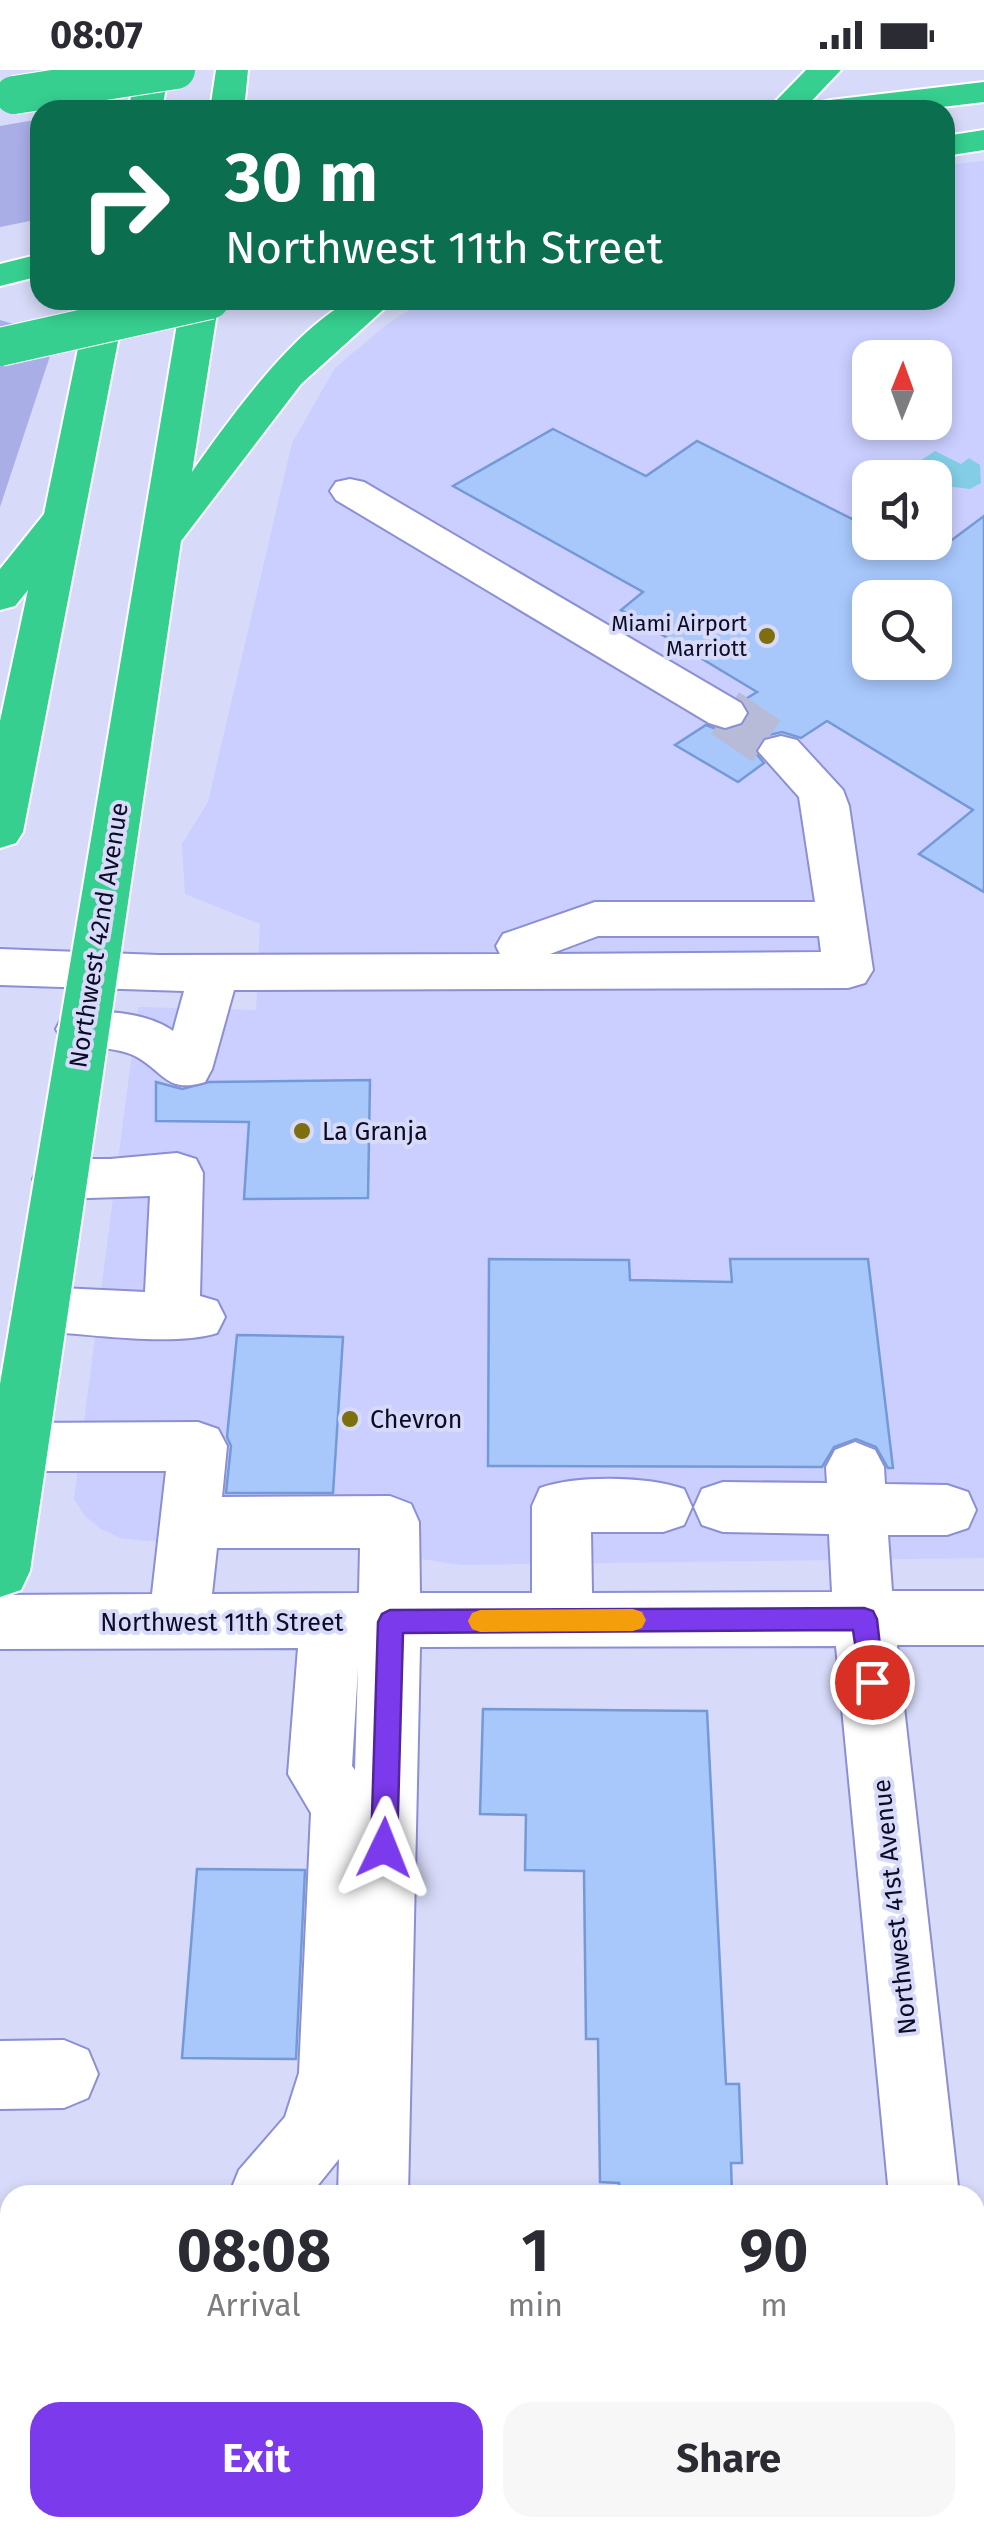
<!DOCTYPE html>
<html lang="en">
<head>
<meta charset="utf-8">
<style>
  :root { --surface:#fff; --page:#f7f7f7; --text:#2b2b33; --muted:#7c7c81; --accent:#7c3aed }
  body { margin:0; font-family:"Fira Sans",sans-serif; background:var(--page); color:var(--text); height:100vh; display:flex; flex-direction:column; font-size:38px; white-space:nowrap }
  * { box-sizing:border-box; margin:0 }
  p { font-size:32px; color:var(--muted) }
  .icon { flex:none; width:55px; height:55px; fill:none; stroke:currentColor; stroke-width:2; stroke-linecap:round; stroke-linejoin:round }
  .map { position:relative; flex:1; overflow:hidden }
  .sheet { position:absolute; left:0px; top:2115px; width:985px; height:352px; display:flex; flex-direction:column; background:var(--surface); border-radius:30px 30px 0 0; box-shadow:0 5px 15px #0003 }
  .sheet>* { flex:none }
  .guide { position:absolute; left:30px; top:30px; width:925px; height:210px; border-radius:30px; box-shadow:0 5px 15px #0003; background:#0b6e4f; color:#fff; overflow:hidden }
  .needle { width:65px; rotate:1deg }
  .fabs { position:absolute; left:852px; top:270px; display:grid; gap:20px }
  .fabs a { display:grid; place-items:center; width:100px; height:100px; border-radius:20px; background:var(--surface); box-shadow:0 5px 15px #0003; font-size:50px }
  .pin { position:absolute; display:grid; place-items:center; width:85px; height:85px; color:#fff; margin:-42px; border:5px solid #fff; border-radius:50%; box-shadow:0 2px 10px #0007 }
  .me { position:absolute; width:110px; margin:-55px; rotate:2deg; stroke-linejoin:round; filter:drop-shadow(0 0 8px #0008) }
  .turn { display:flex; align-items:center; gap:35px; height:210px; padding:0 30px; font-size:45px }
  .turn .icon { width:130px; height:130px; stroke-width:2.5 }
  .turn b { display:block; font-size:70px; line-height:85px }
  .eta { display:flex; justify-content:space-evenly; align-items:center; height:170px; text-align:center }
  .eta b { font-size:60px; font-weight:700; line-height:70px }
  .primary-button { display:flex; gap:20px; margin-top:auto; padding:20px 30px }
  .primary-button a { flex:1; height:115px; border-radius:30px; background:var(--accent); color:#fff; font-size:40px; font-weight:700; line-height:115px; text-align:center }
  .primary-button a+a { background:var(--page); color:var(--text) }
  .status { display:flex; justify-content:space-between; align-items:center; height:70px; padding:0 50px; background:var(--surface); direction:ltr }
  .status svg { height:28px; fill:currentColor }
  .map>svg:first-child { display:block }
  .built { fill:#cacfff; fill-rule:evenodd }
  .green { fill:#a9aee7 }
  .water { fill:#83cee6 }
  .building { fill:#a8c8fc; stroke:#7499d7; stroke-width:2.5; fill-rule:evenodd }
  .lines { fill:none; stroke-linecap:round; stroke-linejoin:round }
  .minor-tunnel { stroke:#b8bbd8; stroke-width:50; stroke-dasharray:50 25; stroke-linecap:butt }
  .minor-casing { stroke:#8b8fd4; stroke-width:4 }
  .highway-casing { stroke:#fff; stroke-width:4 }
  .minor { fill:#fff; fill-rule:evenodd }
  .highway { fill:#36cf8f; fill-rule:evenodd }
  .highway-bridge-casing { stroke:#fff; stroke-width:40; stroke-linecap:butt }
  .highway-bridge { stroke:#36cf8f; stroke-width:38 }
  .route { fill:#7c3aed; stroke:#51269a; stroke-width:2.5 }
  .slow { fill:#f59e0b }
  .poi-dot { fill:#7d6f0e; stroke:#d7daf8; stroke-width:4 }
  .labels { text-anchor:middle; stroke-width:8; stroke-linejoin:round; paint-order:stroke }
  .far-poi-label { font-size:22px; fill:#0b0b24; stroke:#d7daf8; text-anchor:end }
  .street-label { font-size:25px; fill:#0b0b24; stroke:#d7daf8 }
  .poi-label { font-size:25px; fill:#0b0b24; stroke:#d7daf8; text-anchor:start }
</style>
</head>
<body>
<div class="status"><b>08:07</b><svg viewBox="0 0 49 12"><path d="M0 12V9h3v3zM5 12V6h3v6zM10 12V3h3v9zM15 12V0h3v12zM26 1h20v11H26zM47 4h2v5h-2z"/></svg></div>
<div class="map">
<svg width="984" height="2467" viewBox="0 0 984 2467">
  <rect width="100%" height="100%" fill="#d7daf8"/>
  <path class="built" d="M984 91V1488L461 1495 311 1472 146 1471 120 1468 101 1459 85 1446 74 1429 138 937 256 940 260 854 185 824 182 774 208 732 292 373 335 298 386 255 424 230H945V95ZM870 288H935V352H870ZM870 408H935V472H870ZM870 528H935V592H870Z"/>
  <g class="green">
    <polygon points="40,49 40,149 0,157 0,56"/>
    <polygon points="0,250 24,257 51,283 0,437"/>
  </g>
  <polygon class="water" points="935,381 961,394 969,388 980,395 981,413 970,419 946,416 935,424 935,408 896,407"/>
  <g class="building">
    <path d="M553 359 646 406 697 371 870 458V472H900L929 487 984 446V822L919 784 973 740 827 651 801 668 782 662 764 666 754 681 764 693 738 712 675 675 706 655 724 662 742 657 750 645 744 630 757 622 621 540 643 522 453 416ZM870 528H935V592H870Z"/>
    <polygon points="370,1010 368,1128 244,1129 249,1052 156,1051 156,1012 182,1019 209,1012"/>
    <polygon points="489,1189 629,1190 630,1210 732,1212 730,1189 868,1189 893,1398 888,1398 876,1377 856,1369 834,1377 822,1397 488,1396"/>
    <polygon points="237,1265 343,1267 333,1423 226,1423 231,1376 227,1367"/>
    <polygon points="483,1639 707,1641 726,2014 739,2014 742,2093 731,2093 732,2125 619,2125 619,2113 600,2112 598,1969 586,1969 584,1801 525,1800 526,1745 480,1744"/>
    <polygon points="197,1799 305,1800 296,1989 182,1988"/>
  </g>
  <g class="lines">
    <polyline class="minor-tunnel" points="725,643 781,681"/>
    <g class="minor-casing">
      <g id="minor">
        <polygon points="350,409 364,412 741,633 747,643 741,653 725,658 709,653 336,430 330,421 336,412"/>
        <path d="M781 666 797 670 843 720 849 736 873 900 865 913 848 918 234 920 212 999 205 1012C166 1024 164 1001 135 986 115 976 85 979 63 972L56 959 63 946C93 937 147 942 173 961L184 921 0 915V879L159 885 500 884 496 876 503 864 595 832H815L799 727 758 681 765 670ZM598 866H819L821 882 550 884Z"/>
        <path d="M177 1083 196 1089 203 1103 200 1226 217 1231 225 1247 217 1263C173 1277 89 1264 40 1261L21 1255 12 1239 21 1223 40 1217 145 1222 150 1126 59 1129 40 1123 33 1109 40 1095 59 1089H110Z"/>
        <path d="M198 1352 218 1359 227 1376 222 1427 390 1426 411 1434 419 1452 420 1523H532V1436L540 1418C576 1405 647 1406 684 1419L692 1437 684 1455 663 1462H591L592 1523 832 1522 829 1464 723 1462 702 1455 694 1437 702 1419 723 1412 827 1413 826 1397 835 1380 855 1372 875 1380 884 1397 885 1414 947 1415 968 1422 976 1440 968 1458 947 1465H888L892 1521H984V1575H897L959 2125H889L836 1576 420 1577 408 2125H338L339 2089 310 2125H229L239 2100 285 2047 299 2003 311 1743 288 1704 298 1578 0 1579V1525L152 1524 166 1401H18L0 1395V1359L18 1353ZM217 1478H360L359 1523 212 1524ZM358 1598 355 1700 352 1696Z"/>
        <polygon points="64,1970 88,1980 98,2004 88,2028 64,2038 0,2039 0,1971"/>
        <polygon points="975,2427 984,2430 984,2467 920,2467 920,2458 975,2458"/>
        <polygon points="324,2458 400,2458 401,2467 323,2467"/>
      </g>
    </g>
    <g class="highway-casing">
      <g id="highway">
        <polygon points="137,0 169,0 162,40 128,40"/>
        <polygon points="216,0 248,0 244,40 210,40"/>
        <polygon points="806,0 841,0 803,40 767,40"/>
        <polygon points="984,12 984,32 916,40 813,40 818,33 830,30"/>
        <polygon points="984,60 984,80 945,86 945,66"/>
        <polygon points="40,184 40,206 0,216 0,194"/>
        <polygon points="88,230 126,230 23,762 16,773 0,778 0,651 28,520 15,536 0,540 0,499 44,444"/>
        <path d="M181 230H219L192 402C228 351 292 261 348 232 359 226 380 230 394 230L301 314 181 471 30 1501 21 1520 0 1527V1314Z"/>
      </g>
    </g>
    <use href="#minor" class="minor"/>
    <use href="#highway" class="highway"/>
    <g class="highway-bridge-casing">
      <g id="highway-bridge">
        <polyline points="14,25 176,0"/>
        <polyline points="0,277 210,230"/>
      </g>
    </g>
    <use href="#highway-bridge" class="highway-bridge"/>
  </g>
  <polygon class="route" points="864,1538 873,1541 877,1549 884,1612 881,1620 872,1624 862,1620 853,1560 403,1563 397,1778 393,1787 384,1790 375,1787 371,1778 378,1552 382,1544 390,1540"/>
  <polygon class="slow" points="633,1539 642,1542 646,1550 642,1558 633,1561 480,1562 472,1559 468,1551 472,1543 480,1540"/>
  <g class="poi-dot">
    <circle cx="767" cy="566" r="10"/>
    <circle cx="302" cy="1061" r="10"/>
    <circle cx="350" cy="1349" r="10"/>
  </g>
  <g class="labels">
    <g class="far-poi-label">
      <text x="747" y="561">Miami Airport<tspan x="747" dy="25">Marriott</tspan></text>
    </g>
    <g class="street-label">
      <text transform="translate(98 865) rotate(-81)" y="9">Northwest 42nd Avenue</text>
      <text x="222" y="1561">Northwest 11th Street</text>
      <text transform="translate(894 1837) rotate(-96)" y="9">Northwest 41st Avenue</text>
    </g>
    <g class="poi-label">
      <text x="322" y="1070">La Granja</text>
      <text x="370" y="1358">Chevron</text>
    </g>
  </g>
</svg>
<div class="fabs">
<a><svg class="needle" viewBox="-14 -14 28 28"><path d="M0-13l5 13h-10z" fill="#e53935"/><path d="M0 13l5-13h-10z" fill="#7c7c81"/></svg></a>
<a><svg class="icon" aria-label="sound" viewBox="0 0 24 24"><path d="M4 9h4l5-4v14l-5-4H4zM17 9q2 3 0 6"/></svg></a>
<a><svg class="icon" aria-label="search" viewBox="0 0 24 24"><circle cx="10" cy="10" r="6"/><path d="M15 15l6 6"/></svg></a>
</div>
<div class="pin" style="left:872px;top:1612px;background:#d93025"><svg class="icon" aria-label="arrive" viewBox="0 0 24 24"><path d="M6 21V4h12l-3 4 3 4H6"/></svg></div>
<svg class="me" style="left:384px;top:1778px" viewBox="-20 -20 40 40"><path d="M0-17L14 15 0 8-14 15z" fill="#7c3aed" stroke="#fff" stroke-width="4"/></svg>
<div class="guide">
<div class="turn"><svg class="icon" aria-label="right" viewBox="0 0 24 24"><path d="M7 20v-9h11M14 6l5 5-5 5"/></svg><div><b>30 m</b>Northwest 11th Street</div></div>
</div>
<section class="sheet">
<div class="eta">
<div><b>08:08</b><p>Arrival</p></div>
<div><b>1</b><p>min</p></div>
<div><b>90</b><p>m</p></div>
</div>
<div class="primary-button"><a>Exit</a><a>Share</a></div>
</section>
</div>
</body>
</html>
